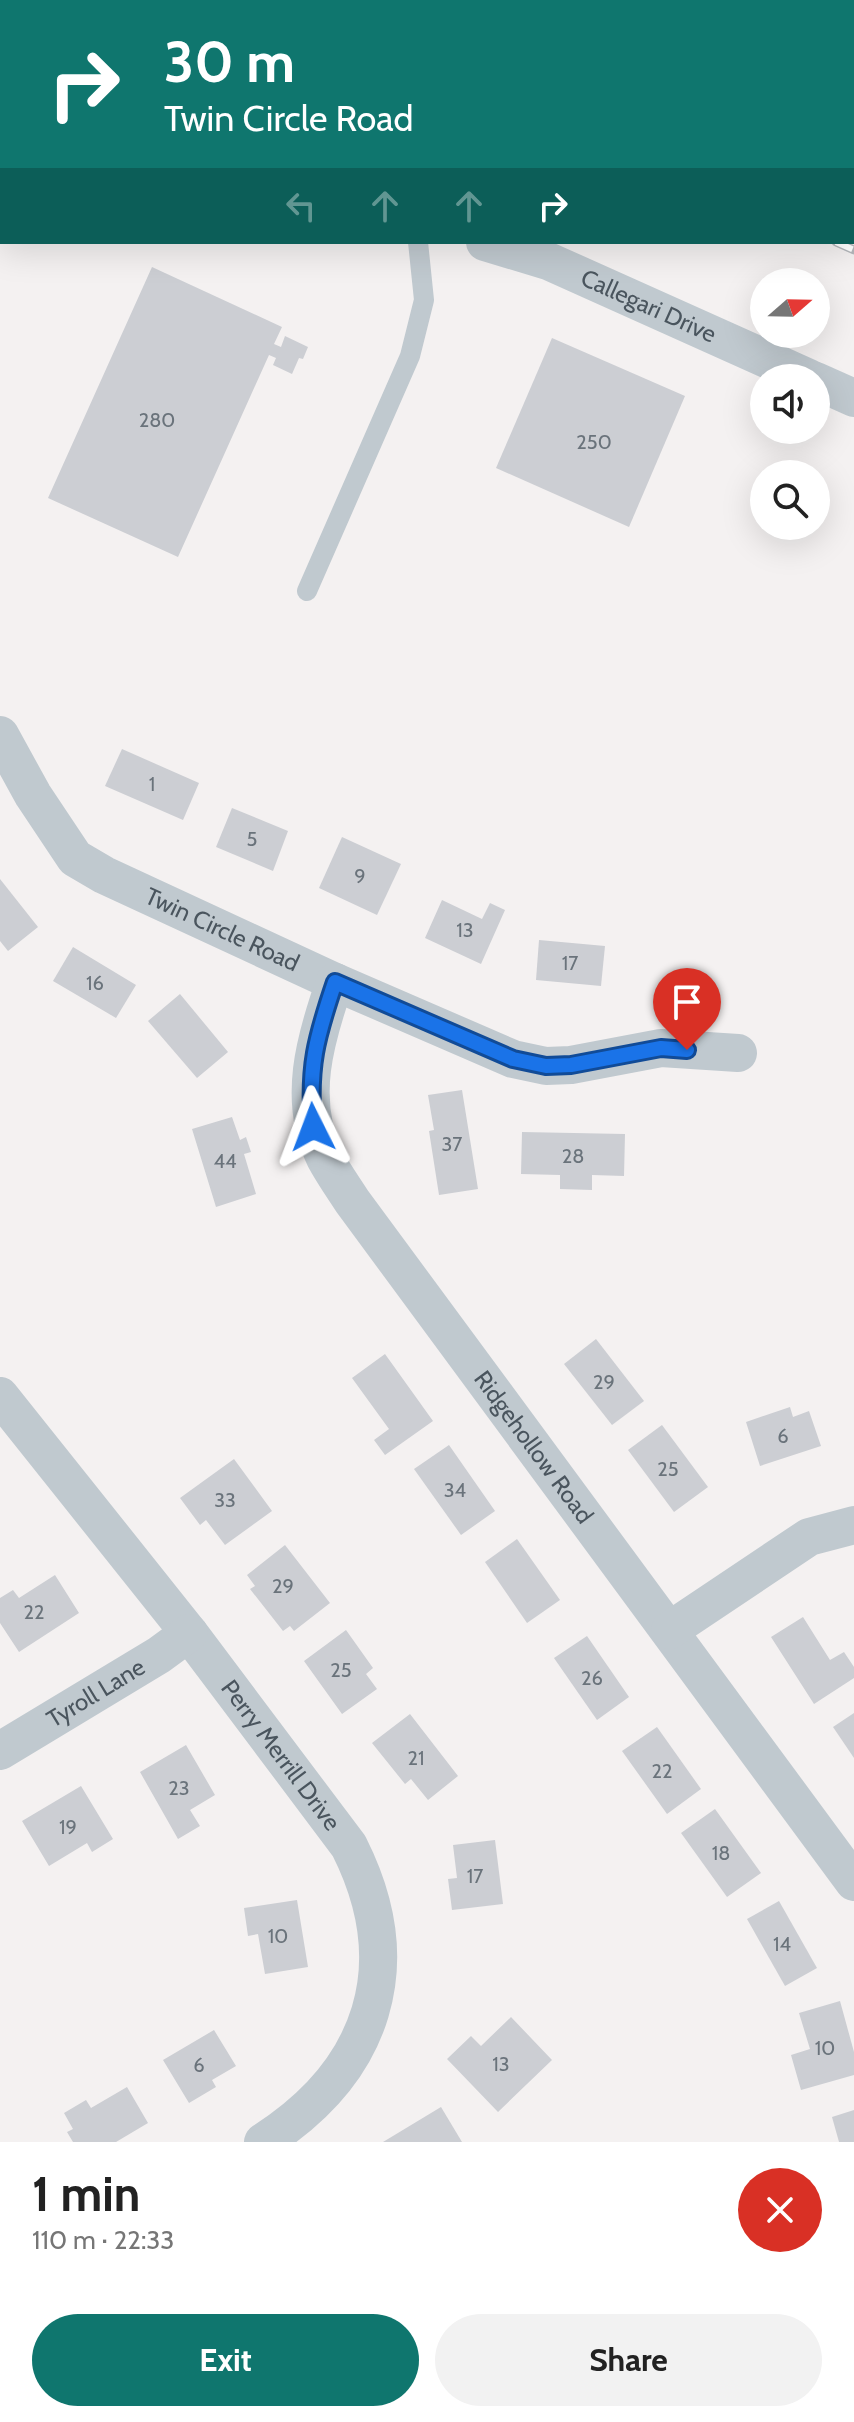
<!DOCTYPE html>
<html lang="en">
<head>
<meta charset="utf-8">
<style>
  :root { --surface:#fff; --page:#f2f2f2; --text:#222; --muted:#767676; --accent:#0f766e }
  body { margin:0; font-family:Cabin,sans-serif; background:var(--page); color:var(--text); height:100vh; display:flex; flex-direction:column; font-size:30px; white-space:nowrap }
  * { box-sizing:border-box; margin:0 }
  p { font-size:26px; color:var(--muted) }
  .icon { flex:none; width:44px; height:44px; fill:none; stroke:currentColor; stroke-width:2; stroke-linecap:round; stroke-linejoin:round }
  .map { position:relative; height:2142px; overflow:hidden }
  .sheet { display:flex; flex-direction:column; background:var(--surface); flex:1 }
  .sheet>* { flex:none }
  .top-card { position:absolute; left:0px; top:0px; width:854px; height:244px; box-shadow:0 8px 32px #0002; background:#0f766e; color:#fff; overflow:hidden }
  .needle { width:52px; rotate:70deg }
  .fabs { position:absolute; left:750px; top:268px; display:grid; gap:16px }
  .fabs a { display:grid; place-items:center; width:80px; height:80px; border-radius:50%; background:var(--surface); box-shadow:0 8px 32px #0002; font-size:40px }
  .pin { position:absolute; display:grid; place-items:center; width:68px; height:68px; color:#fff; margin:-82px -34px; border-radius:50% 50% 50% 0; rotate:-45deg; box-shadow:0 0 8px #0007 }
  .pin .icon { rotate:45deg }
  .me { position:absolute; width:88px; margin:-44px; rotate:357deg; stroke-linejoin:round; filter:drop-shadow(0 0 6px #0008) }
  .turn { display:flex; align-items:center; gap:28px; height:168px; padding:0 32px; font-size:36px }
  .turn .icon { width:104px; height:104px; stroke-width:2.5 }
  .turn b { display:block; font-size:56px; line-height:68px }
  .lanes { display:flex; align-items:center; height:76px; padding:0 32px; background:#0003; justify-content:center; gap:40px; direction:ltr }
  .lanes .off { opacity:.35 }
  .round { display:grid; place-items:center; flex:none; width:84px; height:84px; border-radius:42px; background:var(--page) }
  .summary { display:flex; align-items:center; justify-content:space-between; height:136px; padding:0 32px }
  h1 { font-size:48px; font-weight:700; line-height:60px }
  .cta { display:flex; gap:16px; margin-top:auto; padding:16px 32px }
  .cta a { flex:1; height:92px; border-radius:48px; background:var(--accent); color:#fff; font-size:32px; font-weight:700; line-height:92px; text-align:center }
  .cta a+a { background:var(--page); color:var(--text) }
  .map>svg:first-child { display:block }
  .building { fill:#ccced3 }
  .lines { fill:none; stroke-linecap:round; stroke-linejoin:round }
  .lane { stroke:#c0c9cf; stroke-width:20 }
  .street { stroke:#c0c9cf; stroke-width:38 }
  .rail-casing { stroke:#b4b7bb; stroke-width:9 }
  .rail { stroke:#fff; stroke-width:6; stroke-dasharray:18; stroke-linecap:butt }
  .route-casing { stroke:#114b97; stroke-width:20 }
  .route { stroke:#1a73e8; stroke-width:14 }
  .labels { text-anchor:middle; stroke-width:8; stroke-linejoin:round; paint-order:stroke }
  .number-label { font-size:20px; fill:#6a737b }
  .street-label { font-size:24px; fill:#4a555e; stroke:#fff }
</style>
</head>
<body>
<div class="map">
<svg width="854" height="2142" viewBox="0 0 854 2142">
  <rect width="100%" height="100%" fill="#f4f1f1"/>
  <g class="building">
    <polygon points="152,267 282,327 274,344 281,347 285,336 308,347 303,359 299,358 292,374 273,365 276,358 269,355 178,557 48,498"/>
    <polygon points="552,338 685,396 629,527 496,468"/>
    <polygon points="122,749 199,783 183,820 105,786"/>
    <polygon points="232,808 288,831 273,871 216,847"/>
    <polygon points="342,837 401,864 377,915 319,888"/>
    <polygon points="0,879 38,927 8,951 0,941"/>
    <polygon points="442,900 482,919 490,903 505,910 481,964 425,938"/>
    <polygon points="539,940 605,946 601,986 536,980"/>
    <polygon points="73,947 136,985 116,1018 53,981"/>
    <polygon points="180,994 228,1052 197,1078 148,1021"/>
    <polygon points="462,1090 478,1189 439,1195 429,1131 434,1130 428,1095"/>
    <polygon points="232,1117 240,1140 246,1137 251,1152 244,1154 256,1194 216,1207 192,1129"/>
    <polygon points="522,1132 625,1134 624,1176 592,1175 592,1190 560,1189 560,1175 521,1174"/>
    <polygon points="596,1339 644,1401 612,1425 564,1364"/>
    <polygon points="385,1354 433,1421 385,1455 374,1440 389,1429 352,1378"/>
    <polygon points="790,1407 793,1417 809,1411 821,1446 760,1466 746,1422"/>
    <polygon points="662,1425 708,1487 674,1512 628,1450"/>
    <polygon points="449,1445 495,1511 461,1535 414,1469"/>
    <polygon points="234,1459 272,1511 225,1545 206,1520 200,1525 180,1498"/>
    <polygon points="517,1539 560,1600 527,1623 485,1562"/>
    <polygon points="285,1545 330,1603 294,1631 290,1626 283,1631 250,1589 255,1586 247,1575"/>
    <polygon points="55,1575 79,1613 19,1652 0,1623 0,1598 13,1590 19,1598"/>
    <polygon points="803,1617 830,1660 844,1652 854,1667 854,1678 814,1704 771,1637"/>
    <polygon points="346,1630 373,1668 366,1674 377,1689 342,1714 304,1661"/>
    <polygon points="587,1636 629,1697 597,1720 554,1658"/>
    <polygon points="854,1713 854,1758 833,1727"/>
    <polygon points="410,1714 458,1776 428,1800 411,1779 405,1784 372,1743"/>
    <polygon points="657,1727 701,1789 667,1814 622,1751"/>
    <polygon points="186,1745 215,1795 190,1810 200,1826 178,1839 140,1772"/>
    <polygon points="81,1786 113,1839 92,1852 87,1843 49,1866 22,1821"/>
    <polygon points="715,1809 761,1873 727,1897 681,1833"/>
    <polygon points="495,1840 503,1904 452,1910 448,1879 457,1878 453,1845"/>
    <polygon points="297,1900 308,1967 265,1974 258,1934 248,1936 244,1908"/>
    <polygon points="779,1901 817,1968 785,1986 747,1919"/>
    <polygon points="840,2001 854,2052 854,2075 801,2090 791,2055 810,2049 799,2013"/>
    <polygon points="511,2017 552,2060 498,2112 447,2059 471,2036 481,2046"/>
    <polygon points="214,2030 236,2066 212,2080 216,2087 189,2103 163,2060"/>
    <polygon points="127,2087 148,2123 116,2142 73,2142 67,2132 73,2129 64,2113 86,2100 91,2108"/>
    <polygon points="441,2107 462,2142 383,2142"/>
    <polygon points="854,2110 854,2142 839,2142 832,2117"/>
  </g>
  <g class="lines">
    <g class="lane">
      <polyline points="71,0 75,2"/>
      <polyline points="307,591 410,356 424,300 418,242"/>
    </g>
    <g class="street">
      <path id="s1" d="M485 242 548 261 809 378"/>
      <polyline points="816,381 854,398"/>
      <path id="s2" d="M0 735 33 795 75 858 104 875 335 982 513 1059 546 1066 571 1065 661 1048 738 1053"/>
      <path id="s3" d="M335 982C315 1039 297 1100 325 1158 333 1173 343 1187 352 1201L854 1882"/>
      <path id="s4" d="M0 1396 189 1633 349 1846C409 1965 374 2071 263 2142"/>
      <polyline points="670,1630 809,1537 854,1525"/>
      <path id="s5" d="M0 1751 159 1655 189 1633"/>
    </g>
    <g class="rail-casing">
      <g id="rail">
        <polyline points="287,0 292,2"/>
        <polyline points="334,0 338,2"/>
        <polyline points="373,0 378,2"/>
        <polyline points="411,0 416,2"/>
        <polyline points="852,194 854,195"/>
        <polyline points="852,211 854,212"/>
        <polyline points="852,229 854,230"/>
        <polyline points="836,242 854,250"/>
      </g>
    </g>
    <use href="#rail" class="rail"/>
  </g>
  <g class="lines">
    <g class="route-casing">
      <path id="route" d="M313 1127C308 1067 316 1038 335 982L513 1059 546 1066 571 1065 661 1048 687 1050"/>
    </g>
    <use href="#route" class="route"/>
  </g>
  <g class="labels">
    <g class="number-label">
      <text x="157" y="427">280</text>
      <text x="594" y="449">250</text>
      <text x="152" y="791">1</text>
      <text x="252" y="846">5</text>
      <text x="360" y="883">9</text>
      <text x="465" y="937">13</text>
      <text x="570" y="970">17</text>
      <text x="95" y="990">16</text>
      <text x="452" y="1151">37</text>
      <text x="573" y="1163">28</text>
      <text x="225" y="1168">44</text>
      <text x="604" y="1389">29</text>
      <text x="783" y="1443">6</text>
      <text x="668" y="1476">25</text>
      <text x="455" y="1497">34</text>
      <text x="225" y="1507">33</text>
      <text x="283" y="1593">29</text>
      <text x="34" y="1619">22</text>
      <text x="341" y="1677">25</text>
      <text x="592" y="1685">26</text>
      <text x="416" y="1765">21</text>
      <text x="662" y="1778">22</text>
      <text x="179" y="1795">23</text>
      <text x="68" y="1834">19</text>
      <text x="721" y="1860">18</text>
      <text x="475" y="1883">17</text>
      <text x="278" y="1943">10</text>
      <text x="782" y="1951">14</text>
      <text x="825" y="2055">10</text>
      <text x="501" y="2071">13</text>
      <text x="199" y="2072">6</text>
    </g>
    <g class="street-label">
      <text dy="8" stroke="none"><textPath href="#s1" startOffset="176">Callegari Drive</textPath></text>
      <text dy="8" stroke="none"><textPath href="#s2" startOffset="308">Twin Circle Road</textPath></text>
      <text dy="8" stroke="none"><textPath href="#s3" startOffset="538">Ridgehollow Road</textPath></text>
      <text dy="8" stroke="none"><textPath href="#s5" startOffset="112">Tyroll Lane</textPath></text>
      <text dy="8" stroke="none"><textPath href="#s4" startOffset="456">Perry Merrill Drive</textPath></text>
    </g>
  </g>
</svg>
<div class="fabs">
<a><svg class="needle" viewBox="-14 -14 28 28"><path d="M0-13l5 13h-10z" fill="#e53935"/><path d="M0 13l5-13h-10z" fill="#767676"/></svg></a>
<a><svg class="icon" aria-label="sound" viewBox="0 0 24 24"><path d="M4 9h4l5-4v14l-5-4H4zM17 9q2 3 0 6"/></svg></a>
<a><svg class="icon" aria-label="search" viewBox="0 0 24 24"><circle cx="10" cy="10" r="6"/><path d="M15 15l6 6"/></svg></a>
</div>
<div class="pin" style="left:687px;top:1050px;background:#d93025"><svg class="icon" aria-label="arrive" viewBox="0 0 24 24"><path d="M6 21V4h12l-3 4 3 4H6"/></svg></div>
<svg class="me" style="left:313px;top:1127px" viewBox="-20 -20 40 40"><path d="M0-17L14 15 0 8-14 15z" fill="#1a73e8" stroke="#fff" stroke-width="4"/></svg>
<div class="top-card">
<div class="turn"><svg class="icon" aria-label="right" viewBox="0 0 24 24"><path d="M7 20v-9h11M14 6l5 5-5 5"/></svg><div><b>30 m</b>Twin Circle Road</div></div>
<div class="lanes"><svg class="icon off" aria-label="left" viewBox="0 0 24 24"><path d="M17 20v-9H6M10 6l-5 5 5 5"/></svg><svg class="icon off" aria-label="ahead" viewBox="0 0 24 24"><path d="M12 20V5M6 11l6-6 6 6"/></svg><svg class="icon off" aria-label="ahead" viewBox="0 0 24 24"><path d="M12 20V5M6 11l6-6 6 6"/></svg><svg class="icon" aria-label="right" viewBox="0 0 24 24"><path d="M7 20v-9h11M14 6l5 5-5 5"/></svg></div>
</div>
</div>
<section class="sheet">
<div class="summary"><div><h1>1 min</h1><p>110 m · 22:33</p></div><a class="round" style="background:#d93025;color:#fff"><svg class="icon" aria-label="close" viewBox="0 0 24 24"><path d="M6 6l12 12M18 6L6 18"/></svg></a></div>
<div class="cta"><a>Exit</a><a>Share</a></div>
</section>
</body>
</html>
